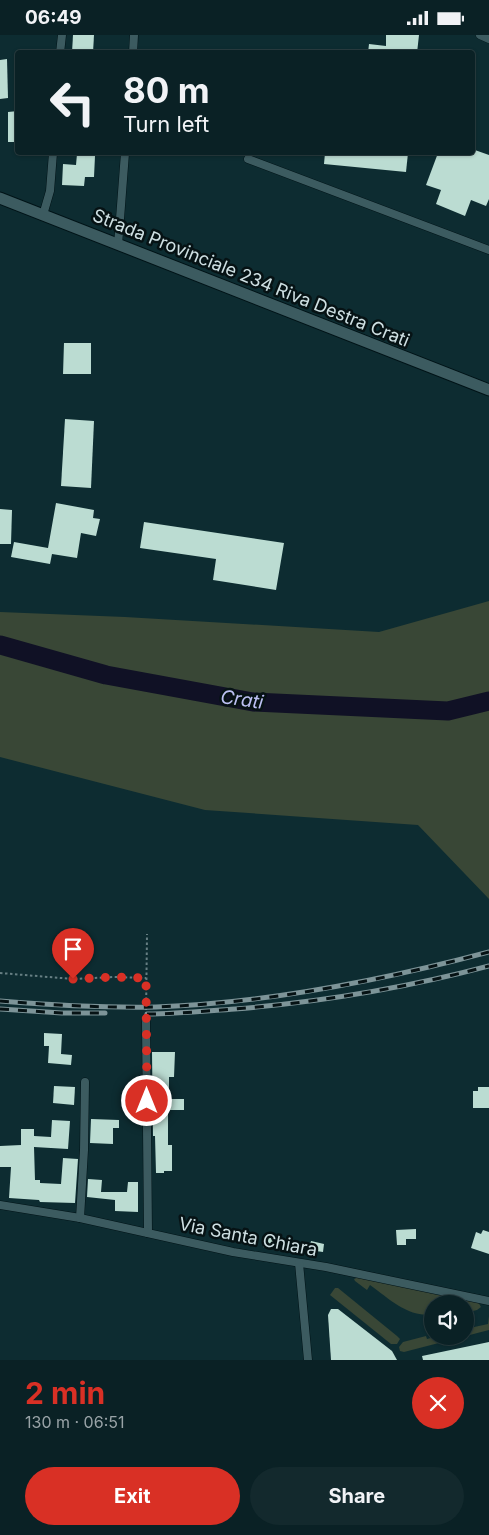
<!DOCTYPE html>
<html lang="en">
<head>
<meta charset="utf-8">
<style>
  :root { --surface:#0a2125; --page:#13292d; --text:#f1f3f6; --muted:#99a3a7; --line:#2a3e42; --accent:#d93025 }
  body { margin:0; font-family:Inter,sans-serif; background:var(--page); color:var(--text); height:100vh; display:flex; flex-direction:column; font-size:19px; white-space:nowrap }
  * { box-sizing:border-box; margin:0 }
  p { font-size:16px; color:var(--muted) }
  .icon { flex:none; width:28px; height:28px; fill:none; stroke:currentColor; stroke-width:2; stroke-linecap:round; stroke-linejoin:round }
  .map { position:relative; height:1325px; overflow:hidden }
  .side { display:flex; flex-direction:column; background:var(--surface); flex:1 }
  .side>* { flex:none }
  .banner { position:absolute; left:15px; top:15px; width:460px; height:105px; border-radius:5px; box-shadow:0 1px 4px #0004,0 0 0 1px var(--line); background:#0a2125; color:var(--text); overflow:hidden }
  .fabs { position:absolute; left:424px; top:1260px; display:grid; gap:10px }
  .fabs a { display:grid; place-items:center; width:50px; height:50px; border-radius:50%; background:var(--surface); box-shadow:0 1px 4px #0004,0 0 0 1px var(--line); font-size:25px }
  .pin { position:absolute; display:grid; place-items:center; width:42px; height:42px; color:#fff; margin:-51px -21px; border-radius:50% 50% 50% 0; rotate:-45deg; box-shadow:0 0 5px #0007 }
  .pin .icon { rotate:45deg }
  .me { position:absolute; width:55px; margin:-28px; rotate:0deg; stroke-linejoin:round; filter:drop-shadow(0 0 4px #0008) }
  .turn { display:flex; align-items:center; gap:18px; height:105px; padding:0 25px; font-size:22px }
  .turn .icon { width:65px; height:65px; stroke-width:2.5 }
  .turn b { display:block; font-size:35px; line-height:42px }
  .round { display:grid; place-items:center; flex:none; width:52px; height:52px; border-radius:26px; background:var(--page) }
  .head { display:flex; align-items:center; justify-content:space-between; height:85px; padding:0 25px }
  h1 { font-size:30px; font-weight:700; line-height:38px; color:var(--accent) }
  .cta { display:flex; gap:10px; margin-top:auto; padding:10px 25px }
  .cta a { flex:1; height:58px; border-radius:30px; background:var(--accent); color:#fff; font-size:20px; font-weight:700; line-height:58px; text-align:center }
  .cta a+a { background:var(--page); color:var(--text) }
  .status { display:flex; justify-content:space-between; align-items:center; height:35px; padding:0 25px; background:var(--surface); direction:ltr }
  .status svg { height:14px; fill:currentColor }
  .map>svg:first-child { display:block }
  .green { fill:#394736 }
  .lines { fill:none; stroke-linecap:round; stroke-linejoin:round }
  .stream { stroke:#494f5e; stroke-width:3 }
  .river { stroke:#101125; stroke-width:19 }
  .building { fill:#bbdcd2 }
  .street-casing { stroke:#001317; stroke-width:9 }
  .secondary-casing { stroke:#001317; stroke-width:13 }
  .path { stroke:#667f83; stroke-width:2; stroke-dasharray:2.5 2.5; stroke-linecap:butt }
  .street { stroke:#3c5b60; stroke-width:8 }
  .secondary { stroke:#3c5b60; stroke-width:11 }
  .rail-casing { stroke:#7d9498; stroke-width:5 }
  .rail { stroke:#061214; stroke-width:3; stroke-dasharray:9; stroke-linecap:butt }
  .route { stroke:#d93025; stroke-width:9; stroke-dasharray:0 16.2 }
  .labels { text-anchor:middle; stroke-width:5; stroke-linejoin:round; paint-order:stroke }
  .street-label { font-size:18px; fill:#cfe0e3; stroke:#061214 }
  .water-label { font-size:19px; font-style:italic; fill:#bcc0f3; stroke:#061214 }
</style>
</head>
<body>
<div class="status"><b>06:49</b><svg viewBox="0 0 49 12"><path d="M0 12V9h3v3zM5 12V6h3v6zM10 12V3h3v9zM15 12V0h3v12zM26 1h20v11H26zM47 4h2v5h-2z"/></svg></div>
<div class="map">
<svg width="489" height="1325" viewBox="0 0 489 1325">
  <rect width="100%" height="100%" fill="#0d2c31"/>
  <g class="green">
    <polygon points="489,566 489,864 418,790 205,775 0,722 0,577 125,582 379,597"/>
    <path d="M359 1242 478 1267 481 1272 477 1275 465 1278V1269H432V1280C406 1281 391 1265 370 1250L367 1255 355 1246 354 1244Z"/>
    <polygon points="335,1253 338,1253 397,1301 400,1304 397,1309 391,1309 330,1260"/>
    <polygon points="489,1281 489,1295 404,1317 400,1316 399,1312 403,1307 426,1301 427,1304 438,1301 465,1301 465,1294 488,1289"/>
  </g>
  <g class="lines">
    <polyline class="stream" points="485,667 489,667"/>
    <polyline class="river" points="0,610 106,640 253,667 448,676 489,666"/>
  </g>
  <g class="building">
    <polygon points="73,0 94,0 93,18 72,18"/>
    <polygon points="386,0 419,0 417,18 368,18 369,9 386,11"/>
    <polygon points="7,24 8,63 0,64 0,25"/>
    <polygon points="18,76 18,107 8,107 8,77"/>
    <polygon points="472,114 489,120 489,164 486,171 471,165 465,181 436,169 441,155 426,150 438,118 472,118"/>
    <polygon points="325,118 408,118 406,137 324,129"/>
    <polygon points="77,119 95,121 94,142 85,142 84,151 62,150 63,129 76,130"/>
    <polygon points="64,308 91,308 91,339 63,339"/>
    <polygon points="65,384 94,386 91,453 61,451"/>
    <polygon points="56,468 94,475 93,483 100,484 96,501 81,498 77,523 52,519 50,529 11,522 14,507 48,513"/>
    <polygon points="0,474 12,475 11,509 0,509"/>
    <polygon points="144,487 284,508 276,555 213,545 216,524 140,513"/>
    <polygon points="44,998 62,999 61,1019 72,1020 71,1030 48,1028 49,1011 44,1011"/>
    <polygon points="152,1017 175,1017 174,1042 169,1042 169,1064 184,1064 184,1075 168,1075 168,1110 172,1110 172,1136 164,1136 164,1138 156,1138 155,1101 153,1101"/>
    <polygon points="54,1051 75,1052 74,1070 53,1068"/>
    <polygon points="478,1052 489,1052 489,1073 473,1073 473,1056 478,1056"/>
    <polygon points="91,1084 119,1085 119,1093 113,1093 113,1109 90,1108"/>
    <polygon points="52,1085 70,1086 68,1114 34,1112 35,1145 40,1145 40,1148 61,1149 63,1123 78,1124 75,1168 40,1167 39,1165 9,1163 11,1132 0,1132 0,1111 21,1110 21,1094 34,1094 34,1101 51,1102"/>
    <polygon points="88,1144 102,1145 101,1157 127,1157 128,1147 138,1147 138,1177 115,1176 115,1165 87,1162"/>
    <polygon points="416,1194 416,1204 406,1204 406,1210 397,1210 396,1195"/>
    <polygon points="483,1195 489,1197 489,1219 471,1213 476,1197 481,1199"/>
    <polygon points="266,1199 275,1201 272,1214 263,1212"/>
    <polygon points="311,1206 324,1209 323,1217 309,1215"/>
    <polygon points="331,1274 338,1274 392,1316 397,1325 331,1325 328,1280"/>
    <polygon points="489,1307 489,1325 423,1325 422,1321"/>
  </g>
  <g class="lines">
    <g class="street-casing">
      <g id="street">
        <polyline points="480,0 489,4"/>
        <polyline points="60,18 62,0"/>
        <polyline points="133,18 134,0"/>
        <polyline points="248,124 489,215"/>
        <polyline points="43,180 50,156 53,118"/>
        <polyline points="118,210 125,118"/>
        <polyline points="146,987 148,1198"/>
        <polyline points="0,1170 80,1183 233,1217 326,1232 489,1266"/>
        <polyline points="80,1183 84,1115 85,1047"/>
        <polyline points="299,1228 308,1325"/>
      </g>
    </g>
    <g class="secondary-casing">
      <polyline id="secondary" points="0,163 489,355"/>
    </g>
    <g class="path">
      <polyline points="0,938 73,944 114,942 146,943"/>
      <polyline points="146,980 147,899"/>
    </g>
    <use href="#street" class="street"/>
    <use href="#secondary" class="secondary"/>
    <g class="rail-casing">
      <g id="rail">
        <path d="M0 966C51 970 104 973 156 972 268 968 380 946 489 917"/>
        <polyline points="0,974 62,978 105,978"/>
        <path d="M147 979C176 979 206 976 235 974 321 967 406 953 489 931"/>
      </g>
    </g>
    <use href="#rail" class="rail"/>
  </g>
  <g class="lines">
    <polyline class="route" points="73,944 114,942 146,943 147,1066"/>
  </g>
  <g class="labels">
    <g class="street-label">
      <text transform="translate(251 243) rotate(22)" y="6">Strada Provinciale 234 Riva Destra Crati</text>
      <text transform="translate(248 1202) rotate(11)" y="6">Via Santa Chiara</text>
    </g>
    <g class="water-label">
      <text transform="translate(242 664) rotate(8)" y="7">Crati</text>
    </g>
  </g>
</svg>
<div class="fabs">
<a><svg class="icon" aria-label="sound" viewBox="0 0 24 24"><path d="M4 9h4l5-4v14l-5-4H4zM17 9q2 3 0 6"/></svg></a>
</div>
<div class="pin" style="left:73px;top:944px;background:#d93025"><svg class="icon" aria-label="arrive" viewBox="0 0 24 24"><path d="M6 21V4h12l-3 4 3 4H6"/></svg></div>
<svg class="me" style="left:147px;top:1066px" viewBox="-20 -20 40 40"><circle r="17" fill="#d93025" stroke="#fff" stroke-width="3"/><path d="M0-11L8 9 0 5-8 9z" fill="#fff"/></svg>
<div class="banner">
<div class="turn"><svg class="icon" aria-label="left" viewBox="0 0 24 24"><path d="M17 20v-9H6M10 6l-5 5 5 5"/></svg><div><b>80 m</b>Turn left</div></div>
</div>
</div>
<section class="side">
<div class="head"><div><h1>2 min</h1><p>130 m · 06:51</p></div><a class="round" style="background:#d93025;color:#fff"><svg class="icon" aria-label="close" viewBox="0 0 24 24"><path d="M6 6l12 12M18 6L6 18"/></svg></a></div>
<div class="cta"><a>Exit</a><a>Share</a></div>
</section>
</body>
</html>
